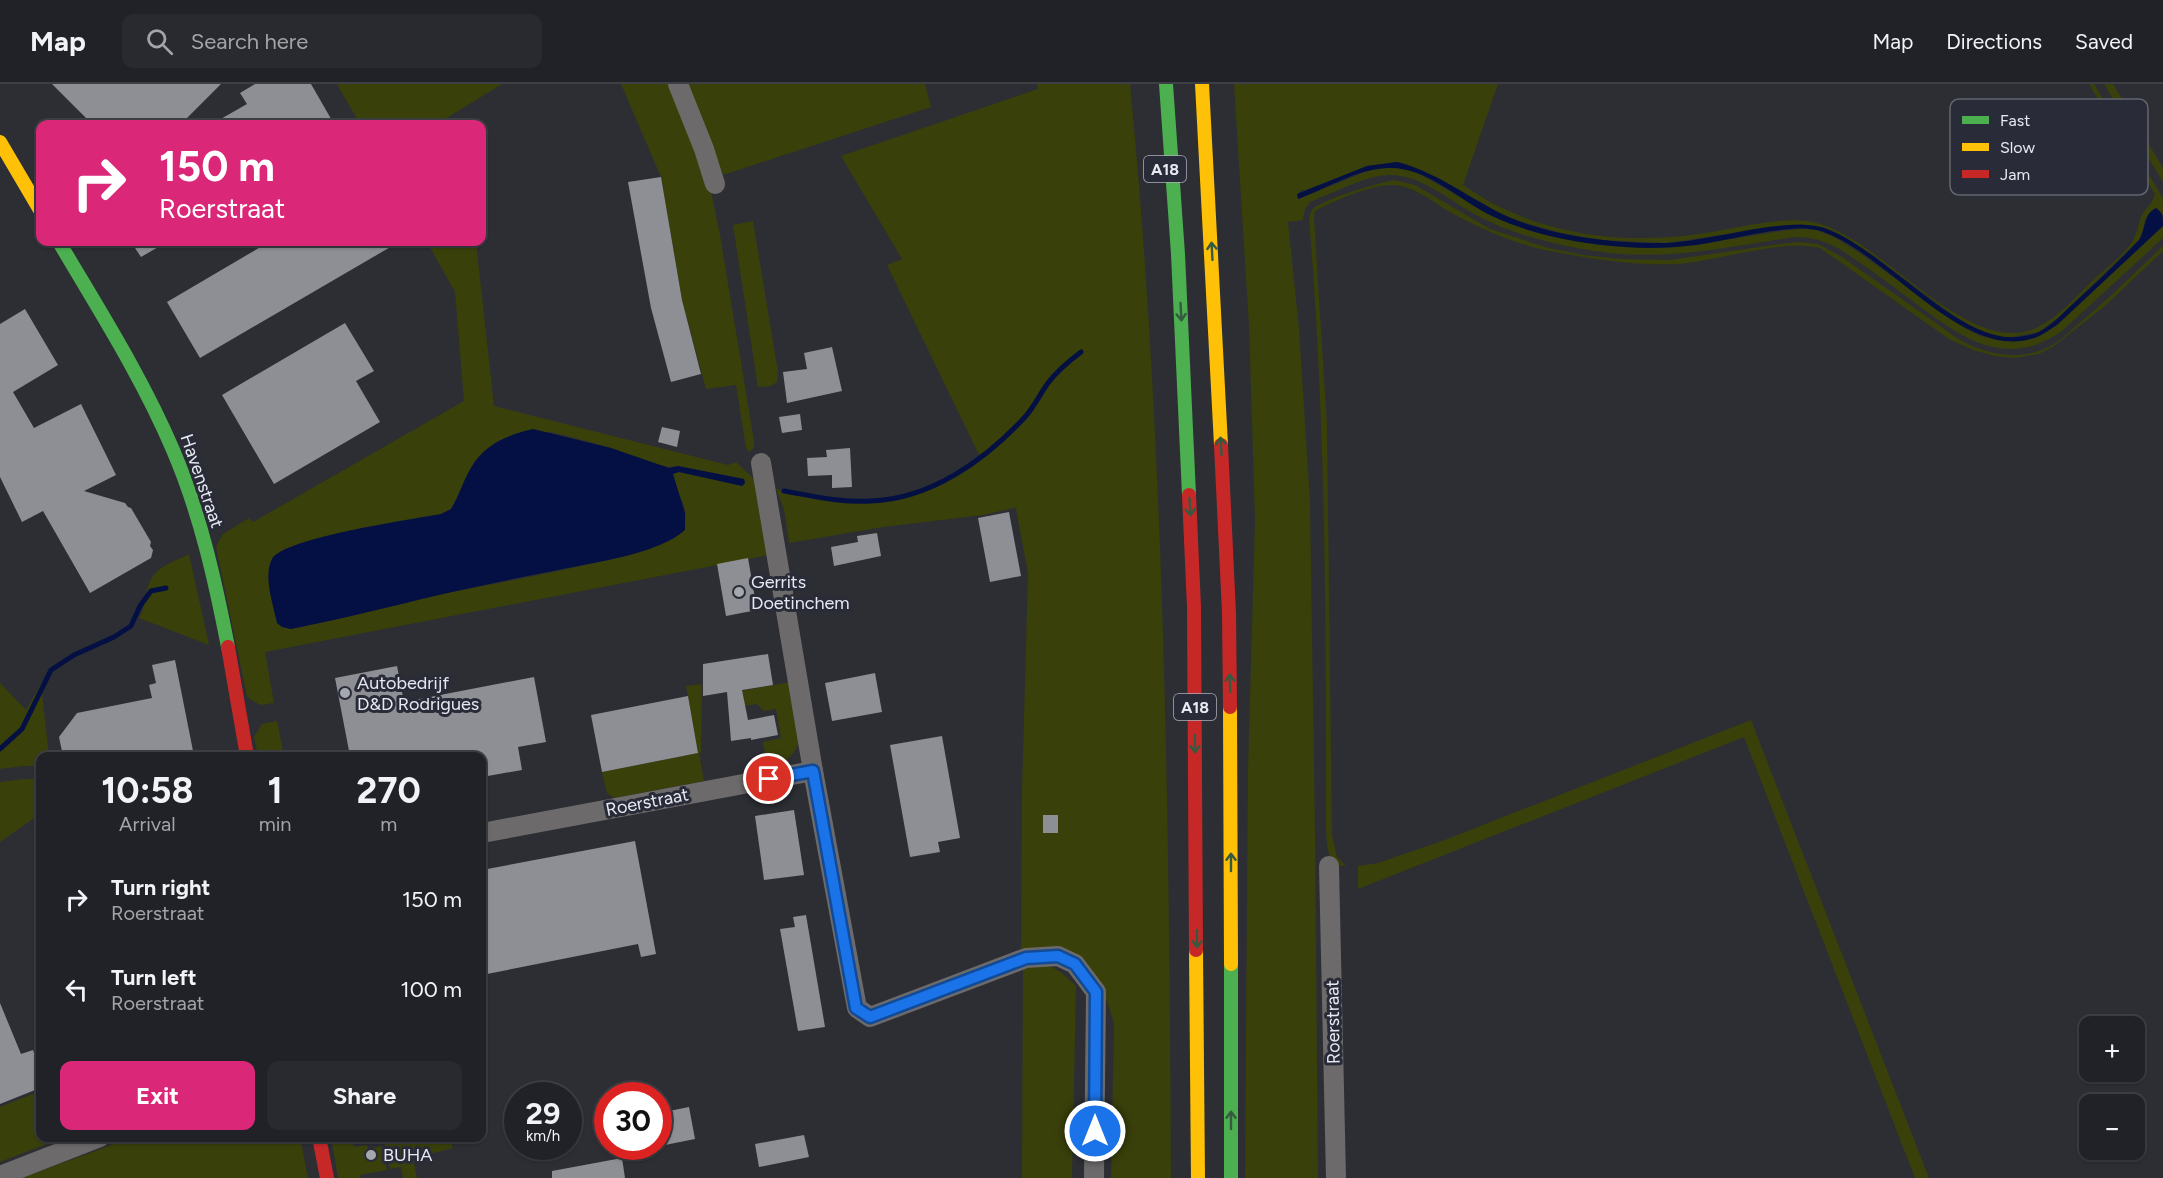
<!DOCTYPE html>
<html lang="en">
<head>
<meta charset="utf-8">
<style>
  :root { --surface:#212227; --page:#292a2f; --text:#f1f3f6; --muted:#a2a4a7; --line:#3e3f44; --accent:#db2777 }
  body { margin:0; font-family:Figtree,sans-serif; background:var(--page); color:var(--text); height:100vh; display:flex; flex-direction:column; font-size:22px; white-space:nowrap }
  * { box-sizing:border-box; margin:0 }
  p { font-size:20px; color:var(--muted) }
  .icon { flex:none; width:33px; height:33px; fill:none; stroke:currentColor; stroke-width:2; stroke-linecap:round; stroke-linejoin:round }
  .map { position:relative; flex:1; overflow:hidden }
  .side { position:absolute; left:36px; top:668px; width:450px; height:390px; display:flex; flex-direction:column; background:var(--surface); border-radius:12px; box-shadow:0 2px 4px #0004,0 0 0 2px var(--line) }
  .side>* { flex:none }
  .top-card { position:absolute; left:36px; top:36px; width:450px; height:126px; border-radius:12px; box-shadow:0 2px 4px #0004,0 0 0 2px var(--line); background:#db2777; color:#fff; overflow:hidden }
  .controls { position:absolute; left:2079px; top:932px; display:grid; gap:12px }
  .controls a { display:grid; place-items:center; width:66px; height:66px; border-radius:12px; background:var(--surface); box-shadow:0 2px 4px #0004,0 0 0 2px var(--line); font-size:30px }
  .speed { position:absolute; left:504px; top:998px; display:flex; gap:12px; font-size:30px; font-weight:700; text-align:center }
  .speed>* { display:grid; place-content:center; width:78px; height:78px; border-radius:50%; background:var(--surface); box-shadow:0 2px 4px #0004,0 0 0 2px var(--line); line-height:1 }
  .speed small { font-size:15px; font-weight:400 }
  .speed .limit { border:9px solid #d22; background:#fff; color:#111 }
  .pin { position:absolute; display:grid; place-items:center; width:51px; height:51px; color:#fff; margin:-26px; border:3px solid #fff; border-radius:50%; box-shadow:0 2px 6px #0007 }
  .me { position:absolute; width:66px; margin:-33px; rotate:0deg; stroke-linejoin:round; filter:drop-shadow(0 0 4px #0008) }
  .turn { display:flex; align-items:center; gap:21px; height:126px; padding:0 24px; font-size:27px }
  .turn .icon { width:78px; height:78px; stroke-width:2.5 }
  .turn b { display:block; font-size:42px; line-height:51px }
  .eta { display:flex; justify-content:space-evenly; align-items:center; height:102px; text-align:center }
  .eta b { font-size:36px; font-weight:700; line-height:42px }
  .action { display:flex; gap:12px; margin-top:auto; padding:12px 24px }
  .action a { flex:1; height:69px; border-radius:12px; background:var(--accent); color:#fff; font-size:24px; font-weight:700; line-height:69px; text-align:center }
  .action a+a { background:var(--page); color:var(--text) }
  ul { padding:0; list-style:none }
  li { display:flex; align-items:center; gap:18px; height:90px; padding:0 24px }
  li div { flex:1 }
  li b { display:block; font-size:22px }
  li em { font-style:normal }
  header { display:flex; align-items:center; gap:36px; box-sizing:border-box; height:84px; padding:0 30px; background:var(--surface); border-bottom:2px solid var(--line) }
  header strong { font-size:28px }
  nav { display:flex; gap:33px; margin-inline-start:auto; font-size:21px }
  .search { width:420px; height:54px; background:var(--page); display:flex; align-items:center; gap:15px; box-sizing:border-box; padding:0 21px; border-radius:12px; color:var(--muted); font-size:22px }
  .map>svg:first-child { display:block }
  .green { fill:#39400a; fill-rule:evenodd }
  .water { fill:#041043 }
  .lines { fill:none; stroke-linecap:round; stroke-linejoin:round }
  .stream { stroke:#041043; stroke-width:5 }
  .building { fill:#8e8f95 }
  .street { stroke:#6c6a6a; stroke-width:20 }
  .fast { stroke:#4caf50; stroke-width:14 }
  .slow { stroke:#ffc107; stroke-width:14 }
  .jam { stroke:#c62828; stroke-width:14 }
  .oneway { stroke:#355a40 }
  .route-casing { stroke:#114b97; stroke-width:15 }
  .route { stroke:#1a73e8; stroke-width:10 }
  .poi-dot { fill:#a6a8af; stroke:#292c38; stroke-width:2 }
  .labels { text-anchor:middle; stroke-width:6; stroke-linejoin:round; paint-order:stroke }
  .shield { fill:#292c38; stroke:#aeb0ba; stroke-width:1.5 }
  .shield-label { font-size:16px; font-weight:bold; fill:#e7e9f1 }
  .street-label { font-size:18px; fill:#e7e9f1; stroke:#292c38 }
  .poi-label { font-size:18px; fill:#e7e9f1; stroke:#292c38; text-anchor:start }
  .key { fill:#292c38; stroke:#626570; stroke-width:1.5 }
  .key-label { font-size:16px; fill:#e7e9f1 }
</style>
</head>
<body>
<header>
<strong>Map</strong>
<div class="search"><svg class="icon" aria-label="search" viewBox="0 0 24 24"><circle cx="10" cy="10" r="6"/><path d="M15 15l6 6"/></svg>Search here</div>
<nav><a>Map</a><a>Directions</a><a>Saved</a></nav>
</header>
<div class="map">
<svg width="2163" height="1094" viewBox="0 0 2163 1094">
  <rect width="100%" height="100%" fill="#2c2e34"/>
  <g class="green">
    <polygon points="337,0 502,0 437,40 360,40"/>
    <polygon points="621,0 673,0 707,88 720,151 754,357 754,363 750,368 746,364 736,301 706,305 682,216 661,93"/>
    <polygon points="687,0 925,0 931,23 723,91"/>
    <path d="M1037 0H1130C1165 364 1169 729 1171 1094H1111L1114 939 1106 914 1097 896 1021 869 1022 706 1028 489 1016 425 1018 423 983 431 883 443 789 459 784 425 776 405C829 416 886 426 937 401 952 394 966 383 980 373L887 181 902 175 841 72 1038 5Z"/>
    <path d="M1234 0H1498L1463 101C1476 109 1488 118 1502 124 1565 154 1637 160 1705 149 1737 144 1781 132 1813 138 1882 152 1969 278 2038 243 2058 233 2074 215 2090 199 2102 187 2123 172 2132 158 2137 150 2138 141 2141 133 2145 124 2153 120 2155 110L2089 0H2094L2163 114V131L2160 127 2145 136 2144 147 2139 156 2058 234 2038 248 2006 254 1992 251 1974 244 1950 229 1873 171 1828 145 1801 140 1665 159 1602 156 1561 149 1522 138 1499 129 1480 118 1397 78 1367 82 1303 107 1302 105 1298 110V115L1370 86 1386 84H1402L1420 90 1492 132 1522 143 1586 159 1695 161 1781 147 1802 145 1816 146 1834 153 1861 170 1960 241 1980 252 2017 257 2057 241 2163 142V154L2062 247C2002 289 1956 249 1907 213 1885 196 1863 181 1840 165 1824 157 1812 153 1795 153 1728 163 1662 178 1595 167 1555 161 1514 151 1478 132 1451 118 1423 92 1392 91 1367 90 1334 109 1310 118L1305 125 1303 136 1288 138 1299 245 1310 418 1315 748 1318 1094H1245L1248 685 1255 436 1249 242Z"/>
    <polygon points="2104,0 2113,0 2163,84 2163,98"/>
    <path d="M1394 96 1415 101 1490 145 1548 164 1584 171 1620 175 1670 176 1780 160 1798 158 1818 160 1842 173 1960 256C1987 270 2015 277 2044 265 2057 260 2068 249 2078 240 2108 216 2135 188 2163 162V167L2106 221 2054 262 2039 270 2014 274 1995 272 1973 266 1949 255 1820 164C1778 155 1720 177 1677 180 1634 182 1592 175 1550 167 1518 161 1486 147 1457 132 1437 122 1416 101 1392 101 1371 101 1333 117 1315 127L1314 134 1327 341 1332 751 1337 773 1346 782 1332 781 1327 761 1326 743C1326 540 1326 338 1309 135 1310 130 1311 126 1315 123 1328 114 1378 99 1394 96Z"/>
    <polygon points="753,137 778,288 777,298 771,302 758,303 733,141"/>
    <path d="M427 158H476L494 322 728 381 736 378 755 396 769 471 265 568 274 619 260 621 247 613 216 462 223 450 249 434 253 438 464 317 455 208ZM551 348C571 353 591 358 611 364 630 370 658 386 678 382L744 395 745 399 742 401 679 388 673 390C675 412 696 427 679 450 663 471 479 502 442 510 391 522 342 535 291 545L282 543 441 430 451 425 475 377 498 357Z"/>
    <path d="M189 470 209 561 139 534C144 527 144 519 146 511 151 483 166 482 189 470Z"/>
    <path d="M791 598 800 656C792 679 775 684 752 688L750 679 766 675 763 658 781 654 776 625 764 627 757 620 730 624 728 609Z"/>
    <polygon points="0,599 26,626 41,600 49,672 40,672 40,682 23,682 0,685"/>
    <polygon points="702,600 701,669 699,669 704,697 614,714 607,709 602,688 698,669 686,602"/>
    <polygon points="1751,636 1929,1094 1915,1094 1744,653 1358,805 1358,782 1378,779 1442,757"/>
    <polygon points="277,637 284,672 258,672 254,653 262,640"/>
    <polygon points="24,695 40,695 40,730 0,758 0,698"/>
    <polygon points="1050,882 1062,889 1076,902 1072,1094 1022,1094 1023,884"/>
    <polygon points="40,1007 40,1053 65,1053 0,1078 0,1023"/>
    <polygon points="133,1053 300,1053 308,1094 22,1094"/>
    <polygon points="331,1053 352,1053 354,1063 367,1061 368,1065 382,1062 387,1086 360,1091 360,1094 338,1094"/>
    <polygon points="402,1053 450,1053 453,1064 413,1074 417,1094 403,1094 401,1083 390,1085 384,1057"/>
  </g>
  <g class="water">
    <path d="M1397 78C1434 87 1465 111 1498 128 1542 151 1612 160 1662 159 1706 159 1789 130 1827 145 1884 166 1959 259 2017 253 2024 252 2033 251 2039 248 2052 241 2063 229 2074 219 2096 199 2118 178 2139 156 2146 145 2143 130 2156 124 2163 129 2163 133 2163 142L2057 241C2050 245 2044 250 2037 253 1963 282 1885 164 1817 146 1790 139 1726 157 1696 161 1672 164 1648 165 1624 163 1580 160 1532 151 1492 132 1459 116 1426 82 1387 84 1357 85 1326 105 1298 115L1297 110 1367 82Z"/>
    <path d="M533 345 611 364 669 384 678 382 744 395 745 399 742 402 679 388 673 390 685 429V446C658 469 607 476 573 483 529 492 486 500 443 510 392 522 342 535 291 545L282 543 277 539C273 520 263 492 272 475 283 454 413 435 441 430L451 425C460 411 464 393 474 379 487 359 511 350 533 345Z"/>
  </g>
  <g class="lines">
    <g class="stream">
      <path d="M784 407C813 412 842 419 871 417 931 415 985 376 1025 333 1034 323 1040 310 1048 299 1057 287 1069 277 1081 268"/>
      <polyline points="0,665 22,645 51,586 74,571 114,553 131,542 140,522 151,507 166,504"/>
    </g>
  </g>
  <g class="building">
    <polygon points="52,0 221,0 181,40 92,40"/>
    <polygon points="255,0 311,0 334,40 212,40 247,20 240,9"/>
    <polygon points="661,93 682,216 701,290 671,298 651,224 628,98"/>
    <polygon points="131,158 167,158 141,173"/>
    <polygon points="269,158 399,158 200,274 167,218"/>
    <polygon points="25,225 58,281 13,308 34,344 81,320 116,391 84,407 125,419 128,423 131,424 151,458 150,462 153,466 151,474 90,509 43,427 22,438 0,393 0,240"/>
    <polygon points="345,239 374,287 356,297 380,338 274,400 222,311"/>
    <polygon points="832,263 842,307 787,319 783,288 807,285 804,269"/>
    <polygon points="800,330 802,346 782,349 779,333"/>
    <polygon points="662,343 680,347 677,363 658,358"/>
    <polygon points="850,364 852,403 832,404 832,391 808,392 807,374 827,373 826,366"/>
    <polygon points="1009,428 1021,492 990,498 978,434"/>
    <polygon points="877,449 881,472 834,482 831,463 858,458 857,452"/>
    <polygon points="748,474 757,526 726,532 717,480"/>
    <polygon points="768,570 773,601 742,606 748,636 774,631 778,651 751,656 751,654 731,657 727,608 703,612 703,580"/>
    <polygon points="175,576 194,672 63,672 59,653 77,629 152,614 149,601 156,599 152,581"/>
    <polygon points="397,582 404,618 534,593 546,658 518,663 522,686 482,693 482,672 350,672 335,594"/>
    <polygon points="875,589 882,628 832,637 825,599"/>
    <polygon points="688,612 698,669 602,688 591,631"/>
    <polygon points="942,652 960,754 938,758 940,768 910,773 890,661"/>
    <polygon points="794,726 804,791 764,796 755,732"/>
    <rect x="1043" y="731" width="15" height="18"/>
    <polygon points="635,757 656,870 641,873 638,860 482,891 482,786"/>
    <polygon points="806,831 825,943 798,947 780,845 795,843 793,833"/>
    <polygon points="0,919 21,970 33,966 40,987 40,1004 0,1020"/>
    <polygon points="689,1023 695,1055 665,1061 659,1029"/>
    <polygon points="804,1051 809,1073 759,1083 755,1060"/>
    <polygon points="622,1074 625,1094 552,1094 552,1087"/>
  </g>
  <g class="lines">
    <g class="street">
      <polyline points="678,0 704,65 715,100"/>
      <polyline points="761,379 813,687 857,924 870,933 1026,874 1058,872 1075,880 1096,908 1094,1094"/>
      <polyline points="482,749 813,687"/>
      <polyline points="1329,782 1336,1094"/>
      <polyline points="0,1092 100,1053"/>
    </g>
    <g class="fast">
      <polyline points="1166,0 1178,170 1189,411"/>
      <path d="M59 158C99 226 142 293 173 366 200 429 215 496 228 563"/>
      <polyline points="1231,880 1231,1094"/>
    </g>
    <g class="slow">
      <polyline points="1202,0 1221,361"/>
      <polyline points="0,58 40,126"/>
      <polyline points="1230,623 1231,880"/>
      <polyline points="1196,866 1198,1094"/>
    </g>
    <g class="jam">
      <polyline points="1221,361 1229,529 1230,623"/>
      <polyline points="1189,411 1194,523 1196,866"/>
      <polyline points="228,563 247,672"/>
      <polyline points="319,1053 327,1094"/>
    </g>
  </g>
  <defs><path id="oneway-shaft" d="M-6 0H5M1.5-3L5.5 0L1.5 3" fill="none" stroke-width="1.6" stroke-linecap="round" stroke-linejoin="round" transform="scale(1.5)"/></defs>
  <g class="oneway">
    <use href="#oneway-shaft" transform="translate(1212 167) rotate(-93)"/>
    <use href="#oneway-shaft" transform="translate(1181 228) rotate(87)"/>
    <use href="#oneway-shaft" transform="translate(1221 362) rotate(-93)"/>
    <use href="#oneway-shaft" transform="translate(1190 423) rotate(87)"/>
    <use href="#oneway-shaft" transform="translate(1230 599) rotate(-91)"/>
    <use href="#oneway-shaft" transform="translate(1195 660) rotate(90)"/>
    <use href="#oneway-shaft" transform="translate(1231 778) rotate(-90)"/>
    <use href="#oneway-shaft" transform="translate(1197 855) rotate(90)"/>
    <use href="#oneway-shaft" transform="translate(1231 1036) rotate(-90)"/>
  </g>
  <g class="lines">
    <g class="route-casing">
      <polyline id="route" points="769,695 813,687 856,924 870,933 1026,874 1058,872 1075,880 1096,908 1095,1047"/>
    </g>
    <use href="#route" class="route"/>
  </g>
  <g class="poi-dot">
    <circle cx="739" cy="508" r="6"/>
    <circle cx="345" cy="609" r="6"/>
    <circle cx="371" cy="1071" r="6"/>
  </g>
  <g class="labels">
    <g class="shield">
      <rect x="1144" y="72" width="42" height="26" rx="4.5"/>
      <rect x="1174" y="610" width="42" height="26" rx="4.5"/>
    </g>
    <g class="shield-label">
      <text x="1165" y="91">A18</text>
      <text x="1195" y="629">A18</text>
    </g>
    <g class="street-label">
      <text transform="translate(202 397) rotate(71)" y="6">Havenstraat</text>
      <text transform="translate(647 718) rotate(-11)" y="6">Roerstraat</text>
      <text transform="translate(1333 938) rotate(-91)" y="6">Roerstraat</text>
    </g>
    <g class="poi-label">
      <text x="751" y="504">Gerrits<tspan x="751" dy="21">Doetinchem</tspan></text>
      <text x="357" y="605">Autobedrijf<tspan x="357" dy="21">D&amp;D Rodrigues</tspan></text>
      <text x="383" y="1077">BUHA</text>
    </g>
  </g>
  <rect x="1950" y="15" width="198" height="96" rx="9" class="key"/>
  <rect x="1962" y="32" width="27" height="8" fill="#4caf50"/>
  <rect x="1962" y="59" width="27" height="8" fill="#ffc107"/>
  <rect x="1962" y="86" width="27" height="8" fill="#c62828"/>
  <g class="key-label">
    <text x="2000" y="42">Fast</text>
    <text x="2000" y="69">Slow</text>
    <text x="2000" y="96">Jam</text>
  </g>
</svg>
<div class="controls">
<a>+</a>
<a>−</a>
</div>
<div class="speed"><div>29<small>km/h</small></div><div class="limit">30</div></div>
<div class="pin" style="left:769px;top:695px;background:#d93025"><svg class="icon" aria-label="arrive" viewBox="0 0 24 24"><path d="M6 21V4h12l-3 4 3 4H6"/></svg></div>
<svg class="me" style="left:1095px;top:1047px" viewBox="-20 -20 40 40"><circle r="17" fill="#1a73e8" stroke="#fff" stroke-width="3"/><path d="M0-11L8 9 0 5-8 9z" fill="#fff"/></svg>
<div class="top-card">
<div class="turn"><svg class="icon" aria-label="right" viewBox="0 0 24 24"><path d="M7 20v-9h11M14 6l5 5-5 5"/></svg><div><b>150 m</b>Roerstraat</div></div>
</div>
<section class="side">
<div class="eta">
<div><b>10:58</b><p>Arrival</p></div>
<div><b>1</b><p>min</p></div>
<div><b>270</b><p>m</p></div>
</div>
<ul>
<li><svg class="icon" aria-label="right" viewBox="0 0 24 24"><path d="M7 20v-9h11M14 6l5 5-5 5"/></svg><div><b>Turn right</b><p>Roerstraat</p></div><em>150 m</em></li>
<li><svg class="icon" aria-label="left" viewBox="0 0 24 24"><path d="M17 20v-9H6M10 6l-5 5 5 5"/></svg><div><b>Turn left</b><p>Roerstraat</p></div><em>100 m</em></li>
</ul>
<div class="action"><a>Exit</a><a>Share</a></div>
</section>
</div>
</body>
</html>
